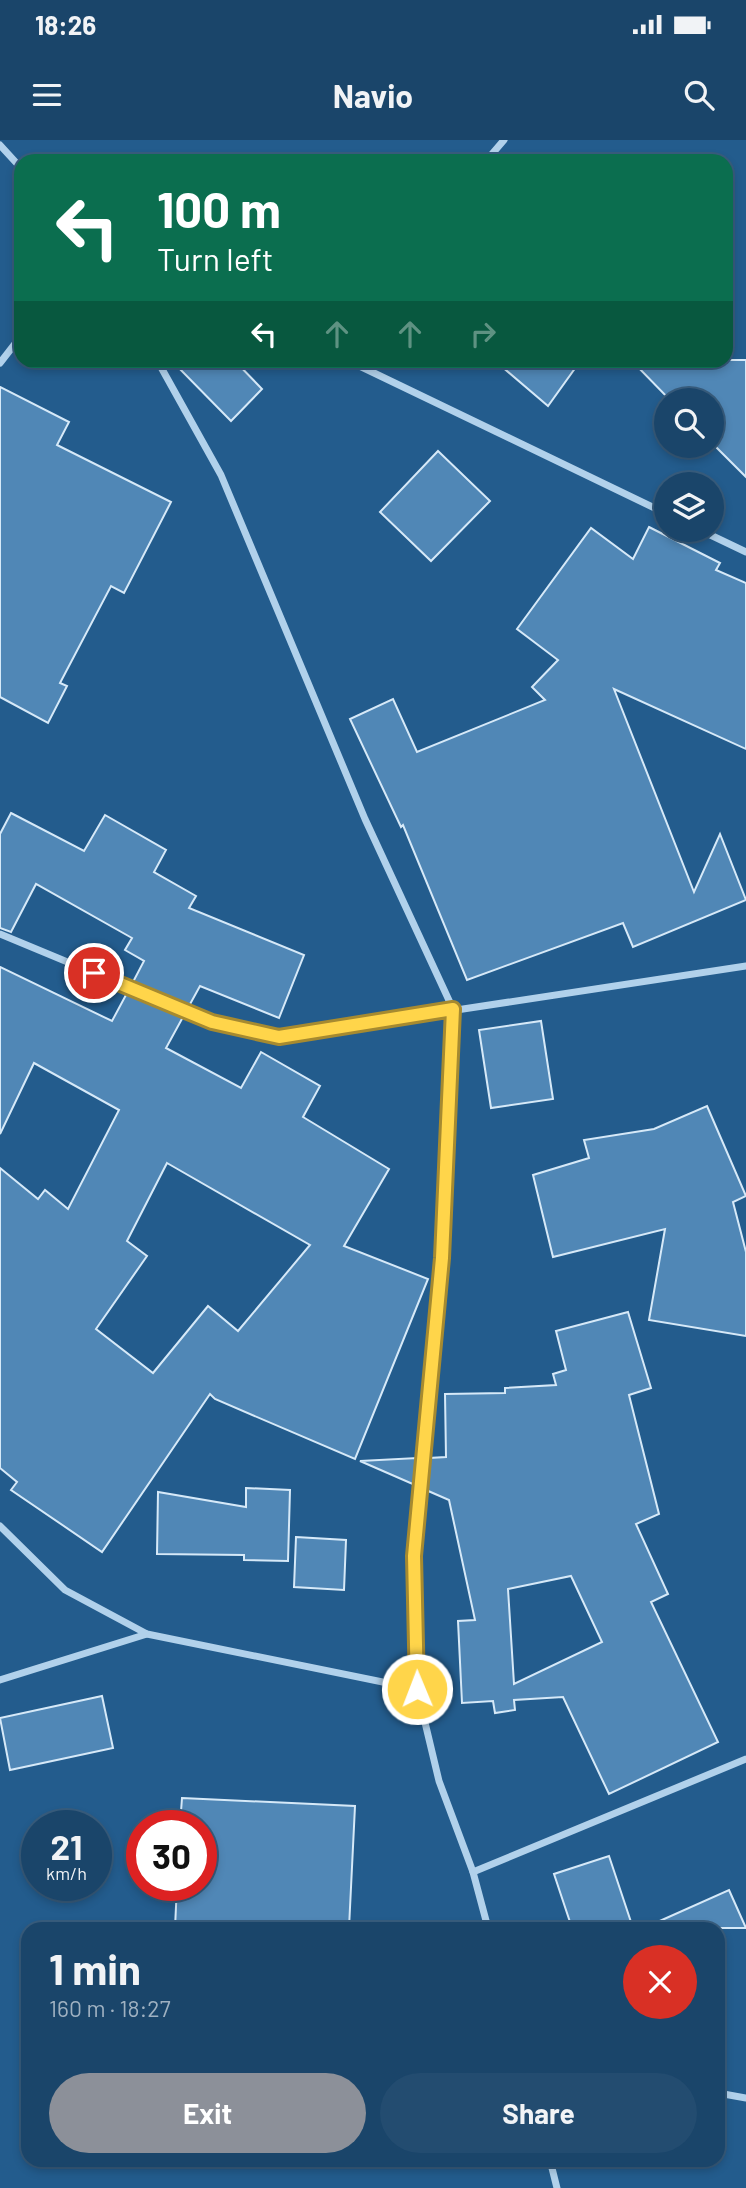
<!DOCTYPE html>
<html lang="en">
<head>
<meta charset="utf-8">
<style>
  :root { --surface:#1a456a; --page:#234c70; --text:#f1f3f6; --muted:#9fb1c1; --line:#385d7e; --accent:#8c9099 }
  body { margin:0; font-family:Barlow,sans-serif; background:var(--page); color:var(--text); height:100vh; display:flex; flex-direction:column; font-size:26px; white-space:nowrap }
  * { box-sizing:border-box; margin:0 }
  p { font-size:23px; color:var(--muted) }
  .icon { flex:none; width:38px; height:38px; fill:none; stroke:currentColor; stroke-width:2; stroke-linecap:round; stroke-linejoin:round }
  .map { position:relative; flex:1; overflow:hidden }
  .panel { position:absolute; left:21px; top:1782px; width:704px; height:245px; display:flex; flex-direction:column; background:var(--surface); border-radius:21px; box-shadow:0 4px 10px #0003,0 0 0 2px var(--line) }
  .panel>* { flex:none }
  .banner { position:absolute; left:14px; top:14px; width:719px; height:214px; border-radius:21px; box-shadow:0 4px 10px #0003,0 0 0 2px var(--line); background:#0b6e4f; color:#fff; overflow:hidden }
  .fabs { position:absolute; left:654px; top:248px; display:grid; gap:14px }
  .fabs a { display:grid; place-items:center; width:70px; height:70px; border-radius:50%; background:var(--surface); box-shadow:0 4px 10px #0003,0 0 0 2px var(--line); font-size:35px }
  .speed { position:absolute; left:21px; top:1670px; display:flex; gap:14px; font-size:35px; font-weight:700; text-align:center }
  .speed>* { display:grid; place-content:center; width:91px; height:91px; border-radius:50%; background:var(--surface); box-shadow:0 4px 10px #0003,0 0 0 2px var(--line); line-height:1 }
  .speed small { font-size:18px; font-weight:400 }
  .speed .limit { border:10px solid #d22; background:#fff; color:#111 }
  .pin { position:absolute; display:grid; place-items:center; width:60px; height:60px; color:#fff; margin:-30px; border:4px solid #fff; border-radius:50%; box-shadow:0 2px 7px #0007 }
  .me { position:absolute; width:77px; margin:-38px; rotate:359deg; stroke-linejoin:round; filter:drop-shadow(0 0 5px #0008) }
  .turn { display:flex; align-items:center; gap:24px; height:147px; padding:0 28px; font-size:32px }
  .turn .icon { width:91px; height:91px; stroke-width:2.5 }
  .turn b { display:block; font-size:49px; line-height:60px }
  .lanes { display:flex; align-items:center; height:66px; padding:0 28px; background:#0003; justify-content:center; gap:35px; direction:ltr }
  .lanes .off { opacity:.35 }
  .round { display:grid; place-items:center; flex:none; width:74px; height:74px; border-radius:37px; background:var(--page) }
  .headline { display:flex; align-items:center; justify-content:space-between; height:119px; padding:0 28px }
  h1 { font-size:42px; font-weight:700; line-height:52px }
  .action { display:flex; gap:14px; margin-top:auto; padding:14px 28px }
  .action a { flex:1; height:80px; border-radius:42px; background:var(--accent); color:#fff; font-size:28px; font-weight:700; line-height:80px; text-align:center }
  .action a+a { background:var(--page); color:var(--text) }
  .status { display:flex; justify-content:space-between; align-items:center; height:49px; padding:0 35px; background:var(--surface); direction:ltr }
  .status svg { height:19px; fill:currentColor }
  header { display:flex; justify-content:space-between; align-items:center; height:91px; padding:0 28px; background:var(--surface); font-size:32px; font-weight:700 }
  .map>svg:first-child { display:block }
  .building { fill:#5087b6; stroke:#d6e9f8; stroke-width:2; fill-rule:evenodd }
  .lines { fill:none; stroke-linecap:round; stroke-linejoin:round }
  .street { stroke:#b1d1eb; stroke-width:7 }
  .route-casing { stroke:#a68a30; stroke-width:18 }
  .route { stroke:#ffd54a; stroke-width:12 }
</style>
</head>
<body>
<div class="status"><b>18:26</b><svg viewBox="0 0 49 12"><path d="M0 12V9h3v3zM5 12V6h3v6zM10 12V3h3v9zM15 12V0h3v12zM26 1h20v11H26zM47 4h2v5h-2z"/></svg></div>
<header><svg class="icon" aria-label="menu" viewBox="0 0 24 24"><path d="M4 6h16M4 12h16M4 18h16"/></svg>Navio<svg class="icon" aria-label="search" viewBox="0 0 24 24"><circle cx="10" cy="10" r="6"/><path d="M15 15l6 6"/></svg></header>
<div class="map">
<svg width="746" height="2048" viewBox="0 0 746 2048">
  <rect width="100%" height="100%" fill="#235c8d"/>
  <g class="building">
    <polygon points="171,220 234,220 262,249 231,281"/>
    <polygon points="494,220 581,220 548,266"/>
    <polygon points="631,220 746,220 746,337 712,303 712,261 671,261"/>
    <polygon points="0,247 69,282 57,305 171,362 124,453 111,446 60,543 67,546 48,583 0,557"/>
    <polygon points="438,311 490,361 431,421 380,372"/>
    <polygon points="649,387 720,423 716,430 746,443 746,609 614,549 694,752 720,694 746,760 633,807 623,783 467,840 403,685 401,687 350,579 393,559 417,612 545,560 532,547 558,520 517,489 591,388 633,419"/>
    <polygon points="11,673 84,711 105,675 166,710 154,732 196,756 189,768 304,815 279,878 200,846 189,866 133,842 144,821 125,810 132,798 36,744 11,792 0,788 0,694"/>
    <path d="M0 827 112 881 127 853 183 877 166 908 241 948 261 912 320 946 303 977 389 1029 344 1106 428 1139 355 1319 215 1259 210 1254 102 1412 11 1350 17 1342 0 1328V1028L38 1059 45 1050 68 1069 119 970 34 923 0 994ZM167 1023 310 1105 238 1191 208 1166 153 1233 96 1189 147 1116 127 1101Z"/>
    <polygon points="541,881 553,959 491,968 479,890"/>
    <polygon points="707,966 746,1056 733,1062 746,1112 746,1196 649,1180 665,1089 553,1117 533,1035 589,1018 584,1000 654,989"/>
    <path d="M628 1172 651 1248 629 1255 659 1374 636 1384 668 1454 651 1462 718 1602 609 1654 563 1557 514 1560 515 1570 495 1573 493 1561 462 1563 458 1481 475 1480 449 1360 426 1350 429 1318 446 1317 445 1254 505 1253V1248L556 1245 553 1234 566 1230 556 1191ZM571 1436 602 1502 514 1544 508 1449Z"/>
    <polygon points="417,1318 415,1345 360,1321"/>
    <polygon points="246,1348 290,1350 288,1421 244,1420 244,1415 157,1414 158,1352 246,1367"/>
    <polygon points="296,1397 346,1400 344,1450 294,1447"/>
    <polygon points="102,1556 113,1608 10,1630 0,1578"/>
    <polygon points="182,1658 355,1666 349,1788 175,1788 177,1745 201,1745 201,1685 180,1685"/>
    <polygon points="609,1716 633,1788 572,1788 554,1734"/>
    <polygon points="729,1750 746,1788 644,1788"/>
  </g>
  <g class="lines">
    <g class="street">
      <polyline points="0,5 21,28"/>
      <polyline points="486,21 504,0"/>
      <polyline points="157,220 221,335 365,679 453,869 442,1118 414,1416 417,1549 439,1641 473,1732 488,1788"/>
      <polyline points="347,220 667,374"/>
      <polyline points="0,223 21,196"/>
      <polyline points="700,390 746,412"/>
      <polyline points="0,794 212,882 279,897 746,826"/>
      <polyline points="0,1386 65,1450 147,1494 417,1549"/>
      <polyline points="0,1540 147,1494"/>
      <polyline points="473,1732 746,1619"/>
      <polyline points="718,1953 746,1958"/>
      <polyline points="550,2020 557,2048"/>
    </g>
  </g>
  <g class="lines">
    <g class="route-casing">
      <polyline id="route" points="94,833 212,882 279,897 453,869 442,1118 414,1416 417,1549"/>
    </g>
    <use href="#route" class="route"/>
  </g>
</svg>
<div class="fabs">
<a><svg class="icon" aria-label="search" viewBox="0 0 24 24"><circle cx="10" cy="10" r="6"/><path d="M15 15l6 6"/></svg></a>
<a><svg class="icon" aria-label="layers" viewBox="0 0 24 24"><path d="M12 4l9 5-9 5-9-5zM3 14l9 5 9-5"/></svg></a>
</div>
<div class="speed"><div>21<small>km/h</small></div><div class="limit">30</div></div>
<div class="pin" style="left:94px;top:833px;background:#d93025"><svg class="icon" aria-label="arrive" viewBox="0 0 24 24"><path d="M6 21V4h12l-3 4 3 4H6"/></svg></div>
<svg class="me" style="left:417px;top:1549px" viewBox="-20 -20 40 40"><circle r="17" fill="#ffd54a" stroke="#fff" stroke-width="3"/><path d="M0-11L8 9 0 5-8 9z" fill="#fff"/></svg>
<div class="banner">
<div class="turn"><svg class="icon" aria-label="left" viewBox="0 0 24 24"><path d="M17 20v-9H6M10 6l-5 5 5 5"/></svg><div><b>100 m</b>Turn left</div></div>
<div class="lanes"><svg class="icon" aria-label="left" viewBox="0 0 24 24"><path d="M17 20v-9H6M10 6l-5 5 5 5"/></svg><svg class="icon off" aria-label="ahead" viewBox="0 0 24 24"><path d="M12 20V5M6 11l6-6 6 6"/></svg><svg class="icon off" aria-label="ahead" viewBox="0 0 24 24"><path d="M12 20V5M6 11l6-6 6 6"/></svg><svg class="icon off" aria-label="right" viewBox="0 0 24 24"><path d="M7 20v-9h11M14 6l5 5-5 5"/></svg></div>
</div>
<section class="panel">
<div class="headline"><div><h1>1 min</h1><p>160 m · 18:27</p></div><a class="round" style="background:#d93025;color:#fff"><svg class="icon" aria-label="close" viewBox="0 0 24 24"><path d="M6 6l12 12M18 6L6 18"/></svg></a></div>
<div class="action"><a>Exit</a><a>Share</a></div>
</section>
</div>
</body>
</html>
